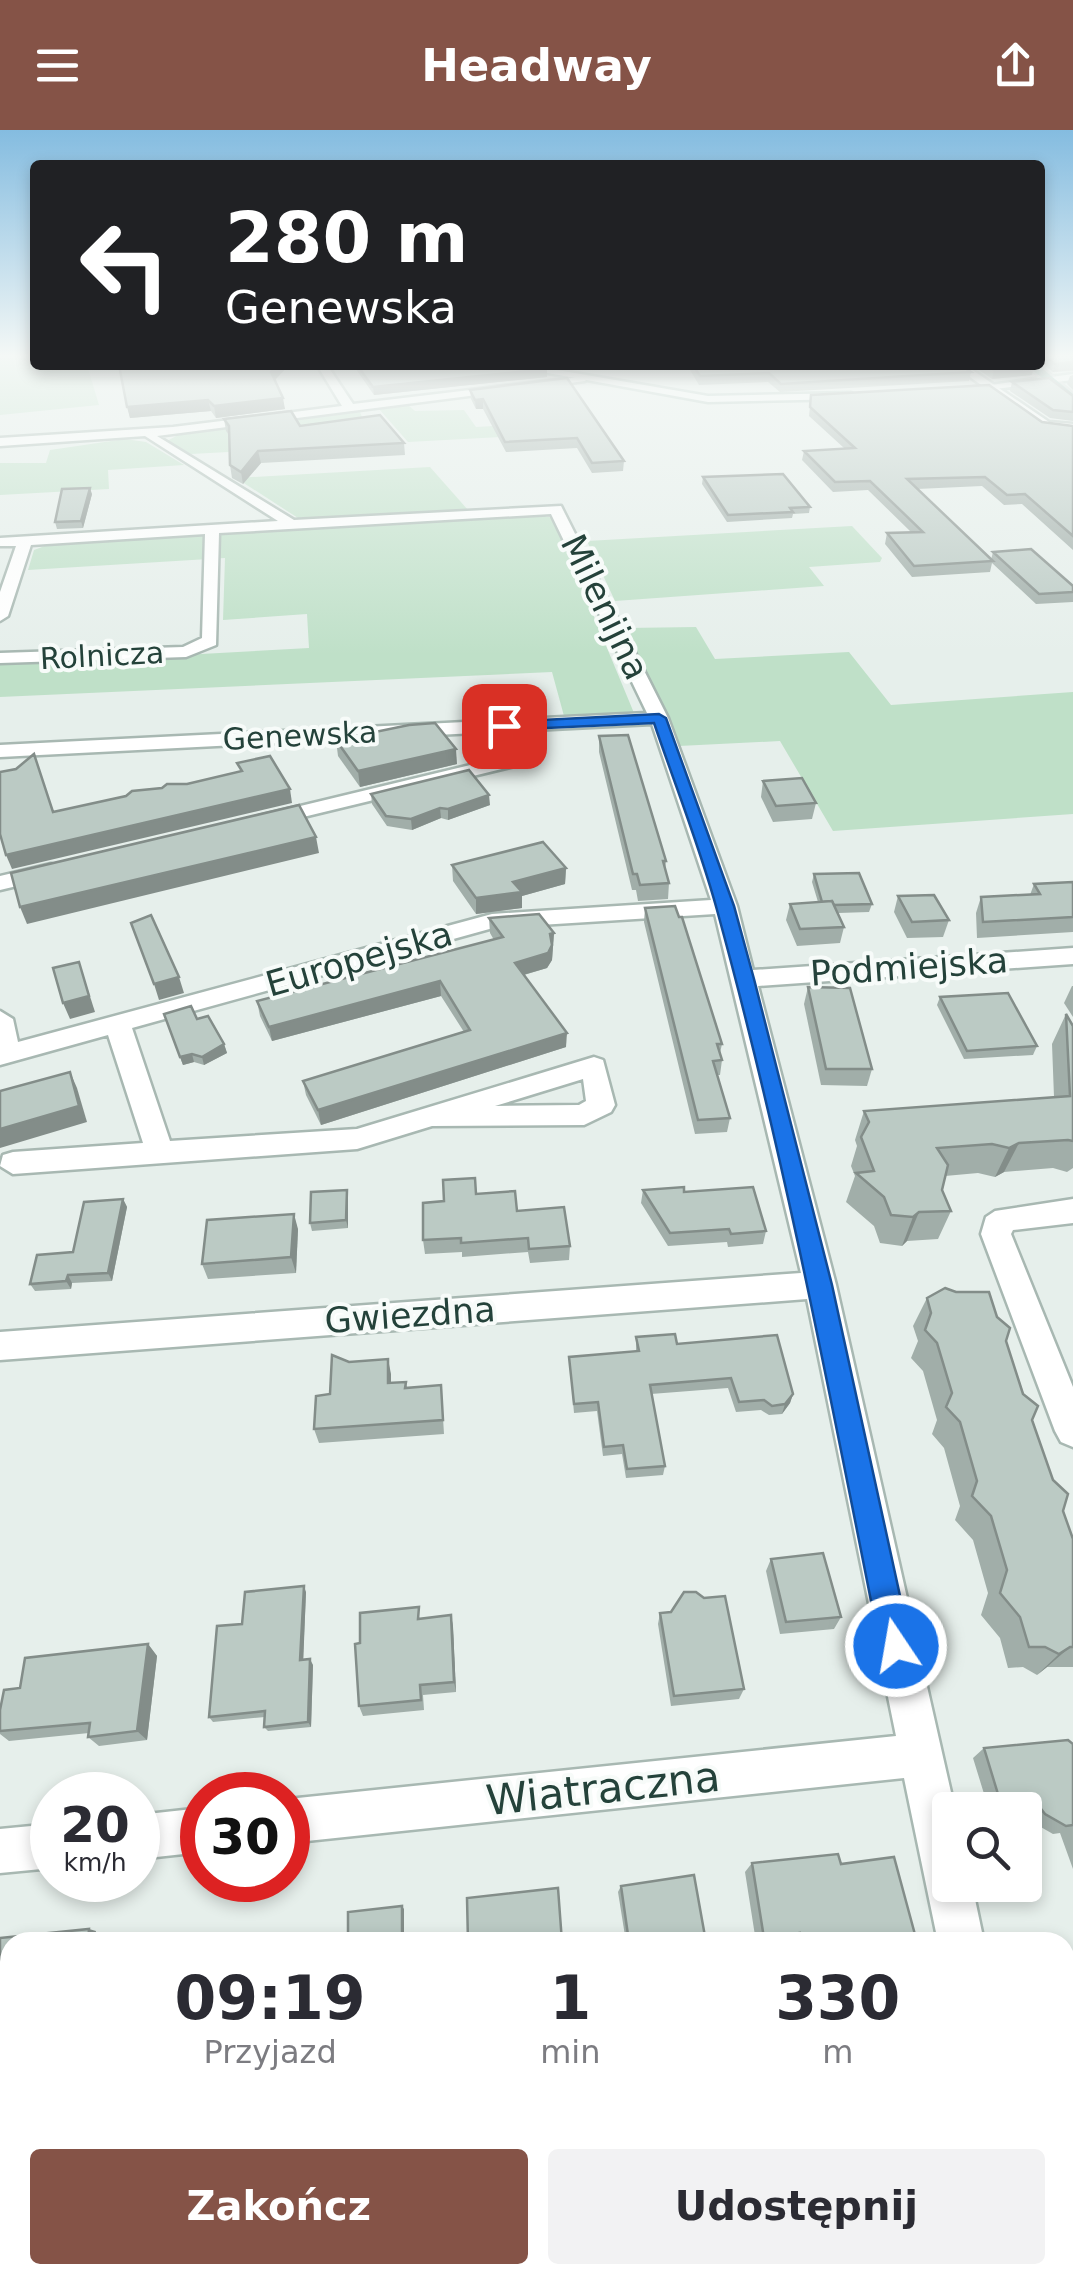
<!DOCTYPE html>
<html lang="pl">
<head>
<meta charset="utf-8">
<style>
  :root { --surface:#fff; --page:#f2f2f3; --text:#2b2b33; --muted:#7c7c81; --accent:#855347 }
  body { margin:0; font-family:"DejaVu Sans",sans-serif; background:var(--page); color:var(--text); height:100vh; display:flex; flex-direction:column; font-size:38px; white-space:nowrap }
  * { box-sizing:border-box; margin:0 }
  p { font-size:32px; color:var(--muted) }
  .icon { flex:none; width:55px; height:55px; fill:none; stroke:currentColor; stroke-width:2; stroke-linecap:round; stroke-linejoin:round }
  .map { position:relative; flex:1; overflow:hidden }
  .panel { position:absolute; left:0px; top:1802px; width:1075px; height:352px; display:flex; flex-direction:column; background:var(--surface); border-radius:30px 30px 0 0; box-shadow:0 5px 15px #0003 }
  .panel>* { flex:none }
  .banner { position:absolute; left:30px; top:30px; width:1015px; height:210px; border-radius:10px; box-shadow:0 5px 15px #0003; background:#202124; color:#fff; overflow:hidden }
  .buttons { position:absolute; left:932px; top:1662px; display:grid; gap:20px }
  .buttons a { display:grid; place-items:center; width:110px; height:110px; border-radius:10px; background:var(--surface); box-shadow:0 5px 15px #0003; font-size:50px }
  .speed { position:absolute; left:30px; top:1642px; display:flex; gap:20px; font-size:50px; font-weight:700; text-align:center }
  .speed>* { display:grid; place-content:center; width:130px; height:130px; border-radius:50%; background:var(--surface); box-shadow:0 5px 15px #0003; line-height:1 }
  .speed small { font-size:25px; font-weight:400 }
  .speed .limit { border:15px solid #d22; background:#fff; color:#111 }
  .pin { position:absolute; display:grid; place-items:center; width:85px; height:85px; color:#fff; margin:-42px; border-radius:20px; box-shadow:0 5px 15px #0006 }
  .me { position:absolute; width:110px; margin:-55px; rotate:348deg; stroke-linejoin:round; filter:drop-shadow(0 0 8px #0008) }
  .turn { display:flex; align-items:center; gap:35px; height:210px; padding:0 30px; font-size:45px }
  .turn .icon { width:130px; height:130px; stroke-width:2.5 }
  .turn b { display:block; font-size:70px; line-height:85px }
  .eta { display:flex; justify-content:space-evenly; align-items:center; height:170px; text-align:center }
  .eta b { font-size:60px; font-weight:700; line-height:70px }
  .button { display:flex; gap:20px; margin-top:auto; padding:20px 30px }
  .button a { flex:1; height:115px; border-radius:10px; background:var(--accent); color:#fff; font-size:40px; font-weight:700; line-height:115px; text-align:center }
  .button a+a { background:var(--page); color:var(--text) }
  header { display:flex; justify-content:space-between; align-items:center; height:130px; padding:0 30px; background:var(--accent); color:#fff; font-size:45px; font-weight:700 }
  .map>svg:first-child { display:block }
  .green { fill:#bfe0c8 }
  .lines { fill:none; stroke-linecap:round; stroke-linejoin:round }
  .street-casing { stroke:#a8b8b2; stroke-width:5 }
  .secondary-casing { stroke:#a4bbb3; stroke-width:5 }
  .primary-casing { stroke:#c2cac8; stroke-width:5 }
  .street { fill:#fff; fill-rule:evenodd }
  .secondary { fill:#fff; fill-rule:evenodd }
  .primary { fill:#6aa596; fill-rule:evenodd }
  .wall { fill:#a1aea9 }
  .shaded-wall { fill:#838d89 }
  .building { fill:#bbcac4; stroke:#838d89; stroke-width:2.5 }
  .route { fill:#1a73e8; stroke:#114b97; stroke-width:2.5 }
  .labels { text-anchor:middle; stroke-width:8; stroke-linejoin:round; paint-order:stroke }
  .far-street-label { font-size:30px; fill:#24423a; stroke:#f7fbf9 }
  .street-label { font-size:35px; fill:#24423a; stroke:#f7fbf9 }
  .near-street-label { font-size:42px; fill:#24423a; stroke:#f7fbf9 }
</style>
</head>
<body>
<header><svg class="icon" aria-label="menu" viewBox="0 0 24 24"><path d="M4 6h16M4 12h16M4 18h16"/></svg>Headway<svg class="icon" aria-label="share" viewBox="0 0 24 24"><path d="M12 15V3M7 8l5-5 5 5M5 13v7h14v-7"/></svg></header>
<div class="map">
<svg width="1073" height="2153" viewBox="0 0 1073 2153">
  <rect width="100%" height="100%" fill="#e6efeb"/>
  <g class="green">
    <polygon points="0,224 35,224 35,235 87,235 99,275 0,285"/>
    <polygon points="408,275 415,281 464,280 476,297 529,294 501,307 408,312 379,279"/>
    <polygon points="360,282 362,287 352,291 345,316 191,324 167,311 178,305"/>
    <polygon points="125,309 146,312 184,335 108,340 109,359 0,365 0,333 46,333 50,320"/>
    <polygon points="430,337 468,380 298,388 236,348"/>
    <polygon points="531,383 553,388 634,583 564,586 552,542 0,567 0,535 309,518 307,484 223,490 225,428 28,440 34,420 50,414"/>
    <polygon points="852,396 882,428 880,432 809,437 824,456 615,471 587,411"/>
    <polygon points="696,497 715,529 849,522 891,575 1073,562 1073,684 833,701 780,611 679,616 626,498"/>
  </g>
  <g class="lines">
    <g class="street-casing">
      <g id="street">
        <path d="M317 235H327L353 274 589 246 585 251 157 306 294 390 561 376 668 588 737 776 753 840 1073 818V834L758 856 836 1155 955 1680H950V1755H972L984 1812H938L904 1648 288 1713V1669L896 1606 807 1169 0 1230V1202L801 1143 715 784 493 798 132 898 170 1011 357 999 594 927 603 930 615 975 611 982 584 995 432 996 357 1019 13 1044 0 1036 3 1025 13 1022 143 1013 108 905 0 935V881L13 889 18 912 492 784 711 770 652 594 0 627V615L647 583 551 384 219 403 216 515 186 527 0 533V523L183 517 202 508 205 404 31 415 8 486 0 491V462L16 416H0V408L278 391 145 306 0 316V308L173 297 342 276ZM583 949 586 971 579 975 495 976Z"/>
        <polygon points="953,235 965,235 1049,292 1073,294 1073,302 1042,298"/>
        <polygon points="520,623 527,625 527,633 266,696 255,690 259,686"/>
        <polygon points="51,734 59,736 62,741 59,746 0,760 0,746"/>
        <polygon points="1073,1069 1073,1093 1013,1100 1011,1104 1073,1257 1073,1317 1061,1312 1055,1301 981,1104 986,1087 995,1081"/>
        <polygon points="202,1678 202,1722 138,1729 138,1685"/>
        <polygon points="52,1694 52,1738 0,1743 0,1699"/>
        <polygon points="1010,2145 1064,2145 1066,2153 1012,2153"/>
      </g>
    </g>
    <g class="secondary-casing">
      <g id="secondary">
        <polygon points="504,235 528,235 708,266 851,263 857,266 851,269 708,272"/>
        <polygon points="1073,244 1073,250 952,264 946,261"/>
      </g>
    </g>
    <g class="primary-casing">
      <polygon id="primary" points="1026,235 1038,235 1073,264 1073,273"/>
    </g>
    <use href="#street" class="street"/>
    <use href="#secondary" class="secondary"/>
    <use href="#primary" class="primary"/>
  </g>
  <g class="wall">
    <polygon points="1040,224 1073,224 1073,241 1053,242 1040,232"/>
    <polygon points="119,235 289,235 275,250 285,279 216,288 211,281 130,288"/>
    <polygon points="353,235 460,235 462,237 547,239 547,247 374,265"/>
    <polygon points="687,235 960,235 971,242 969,251 780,262 768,252 699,255"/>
    <polygon points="972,235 1033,235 1032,245 992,249"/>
    <polygon points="1073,245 1073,260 1067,254 1070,246"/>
    <polygon points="1012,252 1073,266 1073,291 1050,288 1010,261"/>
    <polygon points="470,260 624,331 623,341 592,343 577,318 506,322 483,279 476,279 471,269"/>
    <polygon points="811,265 1073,296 1073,420 1022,374 1004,375 982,356 917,359 991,430 993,422 1073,456 1073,472 1036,474 992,433 990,442 912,447 885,414 887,403 911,402 868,360 833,362 802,330 804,321 844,318 809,286"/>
    <polygon points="224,289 404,313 405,325 261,333 243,354 232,348 230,335 229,305 226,301"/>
    <polygon points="703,347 810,377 809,383 793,384 792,388 727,392 702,354"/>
    <polygon points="92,364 83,398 57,399 55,392"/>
    <polygon points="599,606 666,731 665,740 669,753 668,769 638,771 636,760 632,760 599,622"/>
    <polygon points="336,610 457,634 360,657 338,626"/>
    <polygon points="763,651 816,673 812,689 773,692 761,667"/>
    <polygon points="371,664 490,675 448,690 441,688 412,700 387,696 372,674"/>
    <polygon points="452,735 566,738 565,754 522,766 522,778 476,784 453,751"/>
    <polygon points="814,744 872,774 869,782 838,783 844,797 840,813 797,816 786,790 790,774 818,772 812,752"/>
    <polygon points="1073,752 1073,802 977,808 976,783 981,767 1030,765 1034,754"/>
    <polygon points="898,766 949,790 943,807 907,808 894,782"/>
    <polygon points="645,778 722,914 720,923 722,930 720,945 717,945 730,988 727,1002 695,1004 644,792"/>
    <polygon points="489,788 554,803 552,830 547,838 524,845 566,917 321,995 306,965 303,951 464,902 441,866 272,911 260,886 257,871 494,810 490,803"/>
    <polygon points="1072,856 1073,856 1073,887 1064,873"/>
    <polygon points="808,857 872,939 867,956 821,955 804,874"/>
    <polygon points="940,867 1037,916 1033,925 964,929 937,875"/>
    <polygon points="164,884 197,889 224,914 227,923 204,935 194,932 183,935"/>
    <polygon points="1066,884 1073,896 1073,1038 1067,1042 1053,1038 1004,1042 995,1047 978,1043 945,1046 942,1060 951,1081 938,1109 907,1111 902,1116 880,1113 874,1096 846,1072 855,1046 851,1036 857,1016 855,1010 864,981 1054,967 1052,914"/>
    <polygon points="347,1060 348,1068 348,1098 312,1101 310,1093"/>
    <polygon points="643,1060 766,1101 763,1114 728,1117 727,1112 668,1116 641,1073"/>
    <polygon points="476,1064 517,1081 570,1116 569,1130 530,1133 528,1122 462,1127 462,1122 425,1124 423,1110 444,1071"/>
    <polygon points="123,1069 127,1077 112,1151 72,1153 71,1159 35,1161 30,1154 73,1122"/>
    <polygon points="298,1099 296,1143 208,1149 202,1134"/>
    <polygon points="927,1168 1006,1211 1073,1409 1073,1537 1047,1537 1037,1545 1023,1537 1008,1538 1000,1508 981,1485 988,1463 973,1410 955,1390 960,1376 944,1318 932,1304 937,1290 923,1241 911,1228 918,1211 913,1196"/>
    <polygon points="636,1207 677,1214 793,1264 790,1273 782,1284 769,1285 761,1280 736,1282 728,1258 651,1264 665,1336 663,1345 626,1348 622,1324 603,1326 597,1281 574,1283 569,1227 636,1221"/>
    <polygon points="388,1229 391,1253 406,1252 407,1258 441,1255 444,1304 319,1313 314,1299 330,1264 349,1232"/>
    <polygon points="771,1429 841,1487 834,1499 780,1504 766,1441"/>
    <polygon points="306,1462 303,1530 313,1535 311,1597 268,1601 264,1597 265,1587 213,1592 209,1587 242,1494"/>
    <polygon points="671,1482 744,1559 739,1569 671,1576 658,1494 660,1483"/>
    <polygon points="451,1485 453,1497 456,1562 423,1565 424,1580 363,1586 359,1576 360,1513 421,1488"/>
    <polygon points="148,1514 157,1526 147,1610 99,1616 88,1607 89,1603 9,1611 0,1604 0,1580 20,1558"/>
    <polygon points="1073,1614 1073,1739 1060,1703 1053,1704 1032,1692 1023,1679 989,1680 973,1628 984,1618"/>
    <polygon points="752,1733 841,1734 917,1812 791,1812 791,1809 771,1812 756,1812 745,1742"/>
    <polygon points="621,1756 706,1812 626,1812 618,1762"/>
  </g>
  <g class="shaded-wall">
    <polygon points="1073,232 1073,240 1053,242 1055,234"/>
    <polygon points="277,235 289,235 272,253 271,242"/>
    <polygon points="1034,236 1032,245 992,249 994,240"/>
    <polygon points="547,239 547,247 374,265 373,257"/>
    <polygon points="283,268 285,279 216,288 214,276"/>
    <polygon points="483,269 483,279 476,279 475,270"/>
    <polygon points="208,270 211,281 130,288 127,277"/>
    <polygon points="258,321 261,333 243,354 241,342"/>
    <polygon points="90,358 92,364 83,398 81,391"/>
    <polygon points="456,619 457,634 360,657 358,641"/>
    <polygon points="290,659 292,673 12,739 6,725"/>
    <polygon points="489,665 490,675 448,690 448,679"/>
    <polygon points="440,678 441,688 412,700 411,689"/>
    <polygon points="316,707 319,723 27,794 20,777"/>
    <polygon points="566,738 565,754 522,766 522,778 476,784 476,768 513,752"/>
    <polygon points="554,803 552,830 547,838 516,847 515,833 550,804"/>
    <polygon points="79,832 95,882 70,889 63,873"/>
    <polygon points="179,847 184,863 159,870 154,854"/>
    <polygon points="440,851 441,866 272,911 269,897"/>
    <polygon points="567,903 566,917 321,995 318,980"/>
    <polygon points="224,914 227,923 204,935 202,927"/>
    <polygon points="192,924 194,932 183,935 180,927"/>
    <polygon points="70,942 77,958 87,992 0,1018 0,999"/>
    <polygon points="1019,1013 1004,1042 995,1047 1009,1018"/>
    <polygon points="347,1060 348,1068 348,1098 346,1090"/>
    <polygon points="123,1069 127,1077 112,1151 108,1143"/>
    <polygon points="919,1082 907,1111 902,1116 913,1087"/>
    <polygon points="294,1084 298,1099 296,1143 291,1127"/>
    <polygon points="68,1145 72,1153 71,1159 66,1151"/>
    <polygon points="388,1229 391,1244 391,1268 388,1253"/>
    <polygon points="793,1264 790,1273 782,1284 785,1274"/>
    <polygon points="304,1456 306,1462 303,1536 300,1530"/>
    <polygon points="451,1485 453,1497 456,1562 454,1552"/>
    <polygon points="148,1514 157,1526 147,1610 137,1601"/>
    <polygon points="1070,1517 1047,1537 1037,1545 1059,1524"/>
    <polygon points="310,1529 313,1535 311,1597 308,1592"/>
    <polygon points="402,1776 404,1779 404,1812 402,1812"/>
    <polygon points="89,1799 96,1801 94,1812 88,1812"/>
  </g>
  <g class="building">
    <polygon points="1041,224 1073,224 1073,232 1055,234"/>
    <polygon points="119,235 277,235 271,242 283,268 214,276 208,270 127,277"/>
    <polygon points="357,235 460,235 462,237 469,235 524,235 547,239 373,257"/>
    <polygon points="693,235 960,235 971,242 781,254 769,243 700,246"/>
    <polygon points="986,235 1033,235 1034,236 994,240"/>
    <polygon points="567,248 624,331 592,333 577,308 505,312 483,269 475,270 470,260"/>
    <polygon points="1049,248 1073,266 1073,282 1053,280 1012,252"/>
    <polygon points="989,255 1042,292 1073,296 1073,406 1025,364 1007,365 985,347 907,349 993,431 914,436 887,403 923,402 870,351 835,352 804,321 855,318 810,277 811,265"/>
    <polygon points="291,281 300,296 380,285 404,313 258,321 241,342 230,335 229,296 224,289"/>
    <polygon points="783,344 810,377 790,378 793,382 728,385 703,347"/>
    <polygon points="90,358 81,391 55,392 62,359"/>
    <polygon points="1031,419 1073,456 1073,462 1039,464 993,422"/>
    <polygon points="435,593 456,619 358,641 336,610 409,595"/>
    <polygon points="628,605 666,731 663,731 669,753 640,755 637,744 633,744 599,606"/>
    <polygon points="34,624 53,682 126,666 132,661 162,658 167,654 187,654 242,641 237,633 270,626 290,659 6,725 0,704 0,642 16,639"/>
    <polygon points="469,640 489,665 448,679 440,678 411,689 386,686 371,664"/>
    <polygon points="802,648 816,673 776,676 763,651"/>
    <polygon points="299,675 316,707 20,777 11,743"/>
    <polygon points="543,712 566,738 513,752 522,762 476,768 452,735"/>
    <polygon points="859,743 872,774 834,775 832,771 822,772 814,744"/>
    <polygon points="1073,752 1073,787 983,792 981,767 1040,764 1034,754"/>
    <polygon points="934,765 949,790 912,792 898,766"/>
    <polygon points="832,771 844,797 800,799 790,774"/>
    <polygon points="675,776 679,787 682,787 722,914 717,914 722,930 713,931 730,988 698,990 645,778"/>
    <polygon points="539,784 554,803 550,804 552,815 548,823 515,833 567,903 318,980 303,951 470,900 440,851 269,897 257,871 503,807 489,788"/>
    <polygon points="151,785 179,847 154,854 131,793"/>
    <polygon points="79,832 89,866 63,873 53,838"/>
    <polygon points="808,857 850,858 872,939 826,939"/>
    <polygon points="1008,863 1037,916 967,921 940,867"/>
    <polygon points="191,876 197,889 208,886 224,914 202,927 192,924 180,927 164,884"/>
    <polygon points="1066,884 1073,896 1073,1011 1068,1010 1019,1013 1009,1018 992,1014 937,1018 948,1035 942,1060 951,1081 919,1082 913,1087 891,1085 884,1067 856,1043 874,1041 861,1007 869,992 864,981 1070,966"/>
    <polygon points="70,942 79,976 0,999 0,961"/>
    <polygon points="475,1048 476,1064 515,1061 517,1081 564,1077 570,1116 529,1119 528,1108 461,1113 461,1108 423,1110 423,1073 444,1071 443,1050"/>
    <polygon points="684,1057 684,1062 753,1057 766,1101 731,1104 729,1099 670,1103 643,1060"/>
    <polygon points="347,1060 346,1090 310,1093 311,1062"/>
    <polygon points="123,1069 108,1143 68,1145 66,1151 30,1154 37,1125 73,1122 84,1072"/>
    <polygon points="294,1084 291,1127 202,1134 207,1090"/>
    <polygon points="945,1158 956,1162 989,1162 997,1187 1010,1198 1006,1211 1023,1264 1038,1276 1032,1290 1053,1350 1068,1364 1063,1381 1073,1409 1073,1517 1070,1517 1059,1524 1045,1517 1029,1517 1020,1487 1000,1463 1007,1440 991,1386 972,1366 977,1351 960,1292 946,1277 952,1263 937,1213 925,1200 931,1183 927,1168"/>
    <polygon points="675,1204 677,1214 777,1205 793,1264 785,1274 772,1276 764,1270 739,1272 731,1248 650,1255 665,1336 627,1339 623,1315 604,1317 598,1272 574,1274 569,1227 639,1221 636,1207"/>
    <polygon points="332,1225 349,1232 388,1229 388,1253 406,1252 405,1258 441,1255 443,1290 314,1299 316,1266 330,1264"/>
    <polygon points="823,1423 841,1487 786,1492 771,1429"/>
    <polygon points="304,1456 300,1530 310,1529 308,1592 264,1597 265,1581 209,1587 217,1496 242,1494 245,1462"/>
    <polygon points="684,1462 696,1462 704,1468 725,1466 744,1559 674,1566 660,1483 671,1482"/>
    <polygon points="419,1477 418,1489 451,1485 454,1552 420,1555 421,1570 359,1576 355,1514 360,1513 360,1483"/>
    <polygon points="148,1514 137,1601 88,1607 90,1593 0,1601 0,1580 4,1560 20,1558 25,1528"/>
    <polygon points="1068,1610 1073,1614 1073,1695 1066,1696 1045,1684 1035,1671 1001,1674 984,1618"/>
    <polygon points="838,1724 841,1734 894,1727 917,1812 856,1812 855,1810 834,1812 802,1812 800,1803 764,1808 752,1733"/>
    <polygon points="694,1745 706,1812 629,1812 621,1756"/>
    <polygon points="558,1758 562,1812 468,1812 467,1768"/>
    <polygon points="402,1776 402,1812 259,1812 348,1804 348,1782"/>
    <polygon points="89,1799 88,1812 10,1812 10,2002 0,2003 0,1808"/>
    <polygon points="443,2145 481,2145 443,2150"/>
  </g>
  <linearGradient id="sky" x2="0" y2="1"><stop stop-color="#84bce0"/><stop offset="0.43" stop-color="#f4f8f6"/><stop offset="1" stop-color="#f4f8f6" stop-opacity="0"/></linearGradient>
  <rect width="1073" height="525" fill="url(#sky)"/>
  <path class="route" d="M659 584 666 588 734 776 754 849 832 1155 911 1516 906 1527 896 1532 885 1527 880 1516C831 1270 784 1023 717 780 700 717 675 655 654 593L504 600 497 596 504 592Z"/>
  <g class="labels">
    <g class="far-street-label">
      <text transform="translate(102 526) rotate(-3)" y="10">Rolnicza</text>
      <text transform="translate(300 606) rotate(-3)" y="10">Genewska</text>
    </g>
    <g class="street-label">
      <text transform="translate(605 477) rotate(64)" y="12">Milenijna</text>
      <text transform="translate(359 829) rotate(-16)" y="12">Europejska</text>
      <text transform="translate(909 837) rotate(-4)" y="12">Podmiejska</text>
      <text transform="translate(410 1185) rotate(-4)" y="12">Gwiezdna</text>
    </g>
    <g class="near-street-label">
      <text transform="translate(603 1658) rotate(-6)" y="15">Wiatraczna</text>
    </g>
  </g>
</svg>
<div class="buttons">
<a><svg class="icon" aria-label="search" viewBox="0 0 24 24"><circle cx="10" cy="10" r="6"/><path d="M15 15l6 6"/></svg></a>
</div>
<div class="speed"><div>20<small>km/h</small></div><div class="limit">30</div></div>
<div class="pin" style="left:504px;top:596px;background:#d93025"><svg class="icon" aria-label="arrive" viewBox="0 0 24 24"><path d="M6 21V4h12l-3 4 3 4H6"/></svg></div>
<svg class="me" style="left:896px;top:1516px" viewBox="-20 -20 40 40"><circle r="17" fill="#1a73e8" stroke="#fff" stroke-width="3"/><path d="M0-11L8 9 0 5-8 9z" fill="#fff"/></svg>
<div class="banner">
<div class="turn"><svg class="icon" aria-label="left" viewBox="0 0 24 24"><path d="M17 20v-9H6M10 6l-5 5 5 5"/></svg><div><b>280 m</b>Genewska</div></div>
</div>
<section class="panel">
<div class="eta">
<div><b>09:19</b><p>Przyjazd</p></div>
<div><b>1</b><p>min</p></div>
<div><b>330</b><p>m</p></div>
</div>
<div class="button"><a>Zakończ</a><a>Udostępnij</a></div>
</section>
</div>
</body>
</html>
